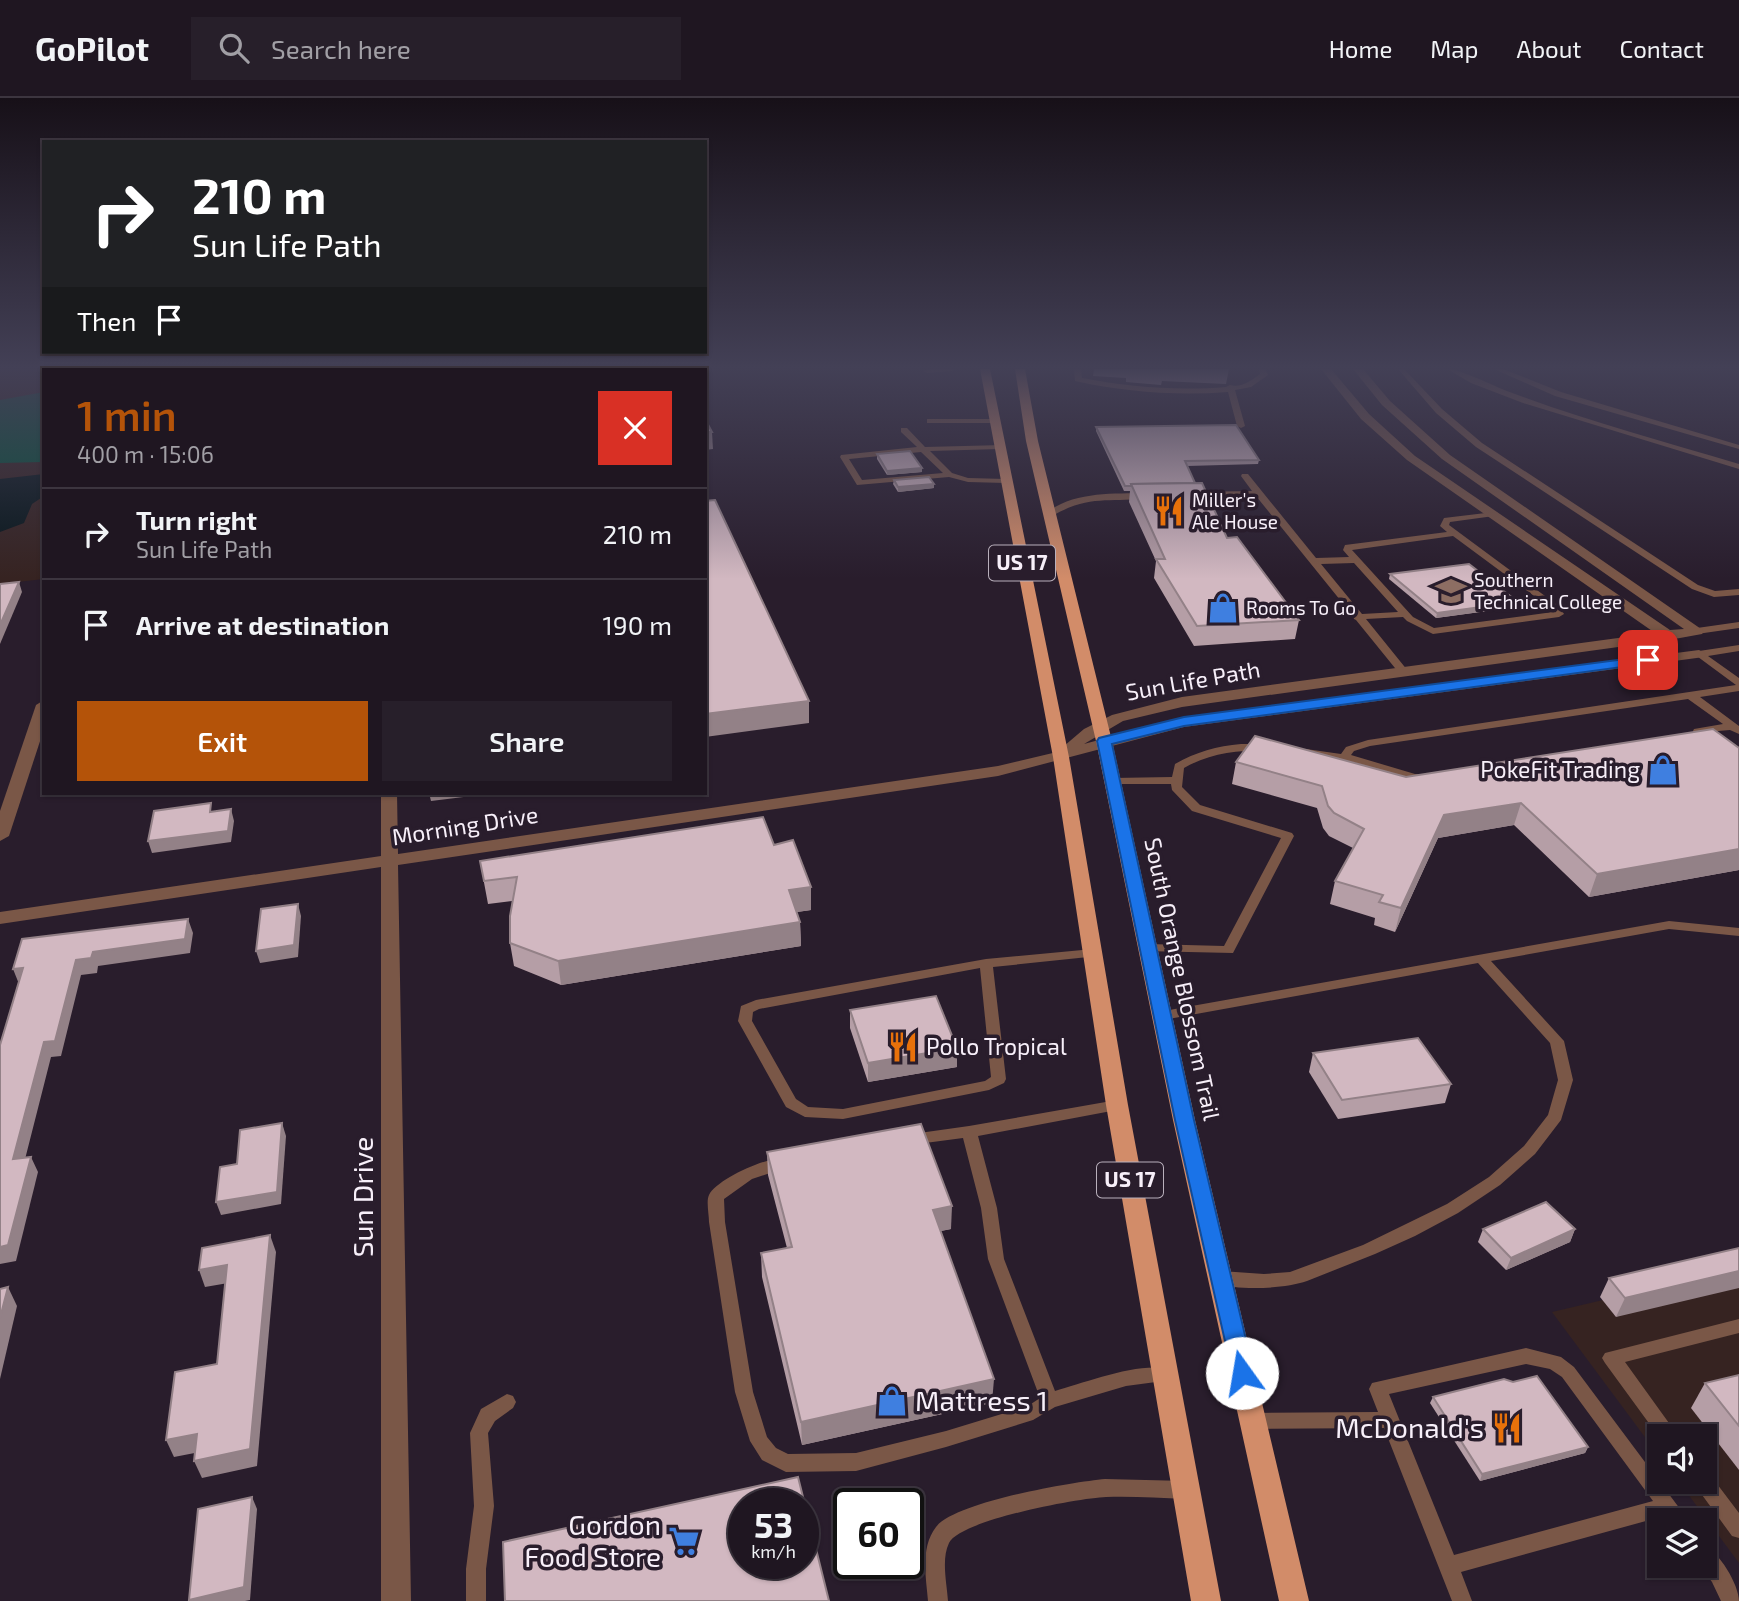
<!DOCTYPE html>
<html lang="en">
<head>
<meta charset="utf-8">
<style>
  :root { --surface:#1f1621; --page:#271f2a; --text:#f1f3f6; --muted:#a19fa5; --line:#3c353f; --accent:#b45309 }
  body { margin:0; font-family:"Exo 2",sans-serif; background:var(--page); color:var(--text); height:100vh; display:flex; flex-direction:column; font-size:26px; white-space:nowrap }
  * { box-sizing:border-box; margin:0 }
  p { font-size:23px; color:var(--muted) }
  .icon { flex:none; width:38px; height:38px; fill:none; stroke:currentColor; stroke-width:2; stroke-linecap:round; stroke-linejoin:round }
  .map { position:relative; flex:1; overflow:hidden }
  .side { position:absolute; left:42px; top:270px; width:665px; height:427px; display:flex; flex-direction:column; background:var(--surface); border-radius:0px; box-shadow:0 2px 5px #0004,0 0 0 2px var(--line) }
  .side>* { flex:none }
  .top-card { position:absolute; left:42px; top:42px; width:665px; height:214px; border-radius:0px; box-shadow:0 2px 5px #0004,0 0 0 2px var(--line); background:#202124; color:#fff; overflow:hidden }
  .controls { position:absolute; left:1647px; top:1326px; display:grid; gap:14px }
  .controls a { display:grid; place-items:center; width:70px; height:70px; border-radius:0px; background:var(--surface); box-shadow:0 2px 5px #0004,0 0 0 2px var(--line); font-size:35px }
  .speed { position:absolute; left:728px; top:1390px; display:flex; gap:14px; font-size:35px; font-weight:700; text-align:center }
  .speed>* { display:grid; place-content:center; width:91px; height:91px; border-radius:50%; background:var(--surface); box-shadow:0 2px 5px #0004,0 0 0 2px var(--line); line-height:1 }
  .speed small { font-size:18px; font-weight:400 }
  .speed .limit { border:4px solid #111; border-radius:10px; background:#fff; color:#111 }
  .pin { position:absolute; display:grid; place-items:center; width:60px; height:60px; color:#fff; margin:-30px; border-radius:14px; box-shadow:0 4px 10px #0006 }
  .me { position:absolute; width:77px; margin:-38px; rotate:347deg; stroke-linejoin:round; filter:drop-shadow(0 0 5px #0008) }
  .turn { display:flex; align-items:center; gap:24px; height:147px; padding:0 35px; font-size:32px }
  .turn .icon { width:91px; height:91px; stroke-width:2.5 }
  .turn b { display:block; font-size:49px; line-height:60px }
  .then { display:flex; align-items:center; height:66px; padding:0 35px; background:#0003; gap:14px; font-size:26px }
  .round { display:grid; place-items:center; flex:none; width:74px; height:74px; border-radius:0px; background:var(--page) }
  .summary { display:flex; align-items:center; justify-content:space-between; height:119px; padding:0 35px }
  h1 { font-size:42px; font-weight:600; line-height:52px; color:var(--accent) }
  .cta { display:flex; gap:14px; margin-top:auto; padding:14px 35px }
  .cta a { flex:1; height:80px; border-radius:0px; background:var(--accent); color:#fff; font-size:28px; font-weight:600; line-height:80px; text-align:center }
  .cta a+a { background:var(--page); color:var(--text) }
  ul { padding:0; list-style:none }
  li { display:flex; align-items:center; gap:21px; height:91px; padding:0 35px; border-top:2px solid var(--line) }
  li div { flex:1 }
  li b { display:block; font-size:26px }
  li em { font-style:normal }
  header { display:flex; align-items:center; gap:42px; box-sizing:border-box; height:98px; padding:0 35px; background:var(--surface); border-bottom:2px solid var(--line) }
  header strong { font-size:33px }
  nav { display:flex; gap:38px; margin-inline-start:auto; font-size:24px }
  .search { width:490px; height:63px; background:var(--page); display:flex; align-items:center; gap:18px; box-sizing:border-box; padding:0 24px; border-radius:0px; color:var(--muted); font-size:26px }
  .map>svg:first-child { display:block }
  .industrial { fill:#362321 }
  .green { fill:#03533a }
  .water { fill:#07161a }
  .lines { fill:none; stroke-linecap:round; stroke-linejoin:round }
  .lane { fill:#7a5747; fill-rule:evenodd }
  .street { fill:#7a5747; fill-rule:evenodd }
  .primary { fill:#d28c69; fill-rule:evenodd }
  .wall { fill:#b59ea6 }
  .shaded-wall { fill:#938187 }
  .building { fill:#d2b8c1; stroke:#938187; stroke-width:2; fill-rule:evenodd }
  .route { fill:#1a73e8; stroke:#114b97; stroke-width:2 }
  .labels { text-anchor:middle; stroke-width:7; stroke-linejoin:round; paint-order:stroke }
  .far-poi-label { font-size:19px; fill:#f7eff9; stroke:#291d2c; text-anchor:start }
  .shield { fill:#291d2c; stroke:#b9b0bc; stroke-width:2 }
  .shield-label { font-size:21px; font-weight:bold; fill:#f7eff9 }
  .street-label { font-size:23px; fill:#f7eff9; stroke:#291d2c }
  .poi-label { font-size:23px; fill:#f7eff9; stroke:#291d2c; text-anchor:end }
  .near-street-label { font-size:28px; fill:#f7eff9; stroke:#291d2c }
  .near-poi-label { font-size:28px; fill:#f7eff9; stroke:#291d2c; text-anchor:end }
</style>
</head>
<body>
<header>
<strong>GoPilot</strong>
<div class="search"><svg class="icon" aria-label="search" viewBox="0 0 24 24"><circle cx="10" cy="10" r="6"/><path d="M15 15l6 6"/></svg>Search here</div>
<nav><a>Home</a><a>Map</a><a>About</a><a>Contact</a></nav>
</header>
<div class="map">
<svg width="1739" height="1503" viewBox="0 0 1739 1503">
  <rect width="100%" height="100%" fill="#291d2c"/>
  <g class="industrial">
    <polygon points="0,271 163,271 44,271 44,481 0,486"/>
    <polygon points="1739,1170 1739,1465 1679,1384 1704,1384 1704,1339 1659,1339 1659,1358 1552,1214"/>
  </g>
  <polygon class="green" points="44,294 44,364 0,365 0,302"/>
  <polygon class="water" points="44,376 44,398 32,406 24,425 0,434 0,381"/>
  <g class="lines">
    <g class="lane">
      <polygon points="931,271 956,271 952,273 927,275 923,273"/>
      <path d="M1074 271H1081L1082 280C1129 289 1178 293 1226 289L1230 287C1241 290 1251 283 1260 276L1259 271H1265L1268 277 1251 289 1235 292 1245 328 1241 330 1237 328 1228 294C1177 298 1125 294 1075 283Z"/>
      <polygon points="1398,271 1404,271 1442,311 1482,345 1698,487 1715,493 1739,491 1739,497 1714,499 1692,491 1476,349 1436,315"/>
      <path d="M1447 271C1458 270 1494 288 1507 293 1583 322 1662 343 1739 366V371L1523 305 1471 285Z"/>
      <polygon points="1494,271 1503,271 1561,294 1739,347 1739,351 1555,298"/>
      <polygon points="927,321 995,321 999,323 995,325 927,325"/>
      <path d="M901 330H907L925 349 1003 347V351H1000L930 353 952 375 968 380 1006 381 1010 383 1006 385 968 384 949 379 857 387 840 359 841 357 917 349 901 334ZM921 354 943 375 862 382 849 361Z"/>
      <path d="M1242 376H1248L1316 460 1349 459 1343 452 1345 447 1447 434 1440 428 1444 420 1494 414V418L1450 424 1449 427 1560 509 1564 516 1559 519 1433 536 1407 523 1403 519 1366 521 1408 573 1407 575H1399L1356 522 1354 521 1353 518 1256 398 1193 400 1189 397 1193 394 1252 393 1241 378ZM1453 438 1553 512V514L1434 530 1413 519 1352 452ZM1354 465 1398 514 1362 516 1321 466Z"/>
      <path d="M1146 395 1150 398 1149 400C1110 405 1090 396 1052 418L1045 416C1073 393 1112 396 1146 395Z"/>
      <polygon points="1739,524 1739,530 1697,536 1692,533 1697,530"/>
      <polygon points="1739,547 1739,553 1708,558 1739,580 1739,593 1700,599 1739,628 1739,636 1730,632 1694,635 1693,633 1694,631 1723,626 1688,601 1370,648 1354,653 1351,657 1415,676 1428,676 1430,678 1428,680 1414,682 1353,664 1306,657 1300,654 1306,651 1341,656 1346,649 1368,642 1736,587 1694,556 1699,553"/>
      <path d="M1241 646H1264L1270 649 1264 652C1235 653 1210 655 1184 670L1182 689 1200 707 1292 735 1294 738 1233 855 1143 853 1141 850 1148 846 1224 848 1281 740 1192 713 1172 692 1171 686H1113L1107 683 1113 680 1172 679 1175 666C1196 654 1217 648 1241 646Z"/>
      <path d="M1669 823 1739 830V838L1669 831 1491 863 1564 943 1573 982 1561 1022 1535 1056 1500 1087 1458 1115 1415 1138 1375 1156 1307 1183C1283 1191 1239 1193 1215 1185L1213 1180 1215 1175 1221 1173 1264 1176 1290 1174 1363 1147 1447 1106 1489 1079 1524 1048 1548 1017 1558 982 1550 945 1478 865 1163 922 1158 920 1156 917 1158 914Z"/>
      <path d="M1093 851 1100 855 1098 858 993 869 1006 981 1004 985 989 992 843 1021 805 1019 786 1009 738 923 741 908 756 902 986 861ZM980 870 991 979 985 983 843 1011 808 1009 796 1001 752 923 753 914 759 911Z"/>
      <path d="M1117 1002 1122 1003 1125 1007 1122 1011 978 1038 997 1110 1004 1161 1055 1293C1084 1285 1143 1262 1171 1272L1174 1277 1171 1282 1126 1288 1055 1309 1033 1322 946 1349 856 1373 786 1374 762 1362 750 1343 735 1294 709 1124C709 1116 706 1103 709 1097 717 1081 771 1056 788 1061L790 1065 788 1069 752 1081 724 1101 725 1124 753 1294 767 1339 776 1350 788 1356 856 1355 946 1333 1028 1308 1040 1300 988 1161 981 1110 963 1040 910 1047 905 1045 902 1041 905 1037 969 1028Z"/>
      <polygon points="1739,1221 1739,1235 1625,1264 1679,1339 1659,1339 1605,1265 1602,1260 1605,1255"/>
      <path d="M1526 1250 1561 1259 1574 1269 1689 1423H1667L1664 1418 1461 1474 1472 1503H1452L1384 1330 1253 1331 1246 1329 1244 1323 1246 1317 1253 1315 1378 1314 1369 1291 1372 1285ZM1526 1266 1550 1271 1562 1279 1653 1403 1454 1457 1389 1296Z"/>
      <polygon points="507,1296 513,1298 516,1304 513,1310 495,1323 488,1335 494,1408 486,1471 486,1503 466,1503 466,1471 474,1408 470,1335 481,1311"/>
      <polygon points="1704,1375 1711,1378 1739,1415 1739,1440 1732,1438 1697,1390 1695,1384 1704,1384"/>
      <path d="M1105 1381 1186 1383 1193 1386 1196 1392 1193 1398 1186 1401C1159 1400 1132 1398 1106 1399 1079 1400 960 1422 949 1445 941 1461 947 1486 948 1503H928C926 1479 920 1450 936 1429 955 1404 1072 1384 1105 1381Z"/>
      <path d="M1704 1448C1719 1453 1739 1487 1739 1503H1721L1712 1484 1700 1468H1704Z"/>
    </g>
    <g class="street">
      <polygon points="1321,271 1331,271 1369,316 1415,358 1670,532 1684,531 1442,361 1382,307 1353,271 1363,271 1390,303 1450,357 1704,533 1702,536 1669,542 1182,609 1123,623 1084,646 1184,619 1699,552 1706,556 1704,559 1184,629 998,678 398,767 411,1503 381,1503 381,769 0,826 0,814 381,758 381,695 397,695 398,756 998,668 1057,654 1084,631 1112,617 1182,599 1655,535 1407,362 1361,321"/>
      <polygon points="44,602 44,631 9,738 0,743 0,713 36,607"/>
    </g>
    <g class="primary">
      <polygon points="980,271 990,271 1069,659 1128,1007 1221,1503 1191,1503 1106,1007 1053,659"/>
      <polygon points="1015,271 1025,271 1038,343 1112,643 1195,1022 1309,1503 1279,1503 1173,1022 1096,643 1026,343"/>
    </g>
  </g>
  <g class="wall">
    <polygon points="1094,271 1229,271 1226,286 1162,283 1161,287 1126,284 1126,280 1093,278"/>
    <polygon points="1096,329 1259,362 1258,366 1187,368 1195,385 1227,440 1299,522 1295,541 1194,548 1154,480 1156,463 1129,404 1130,393 1124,393 1096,333"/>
    <polygon points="877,356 922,374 887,377 877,361"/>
    <polygon points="894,382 934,386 934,390 898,394 893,386"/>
    <polygon points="1390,476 1517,509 1436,520 1389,481"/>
    <polygon points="1739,650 1739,772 1589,799 1514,727 1438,740 1395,834 1374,827 1375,820 1330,806 1335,783 1353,750 1329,738 1323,730 1317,710 1232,686 1236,664 1406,679"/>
    <polygon points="774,747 811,789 811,812 797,814 800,824 801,848 561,887 514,868 510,845 512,803 488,806 480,763"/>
    <polygon points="850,912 957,950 957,969 868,984 850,930"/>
    <polygon points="1313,955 1451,986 1445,1005 1338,1021 1309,974"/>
    <polygon points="767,1054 951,1131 940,1133 992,1305 802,1347 762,1179 761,1155 787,1150 768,1077"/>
    <polygon points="1483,1131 1575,1131 1570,1144 1506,1172 1478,1144"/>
    <polygon points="1739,1150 1616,1219 1600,1199 1609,1180"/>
    <polygon points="1739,1277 1739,1372 1691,1310 1705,1285"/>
    <polygon points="1433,1299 1588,1349 1585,1355 1480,1383 1430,1305"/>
  </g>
  <g class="shaded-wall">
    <polygon points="705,334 712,334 713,351 705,352"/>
    <polygon points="922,370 922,374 887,377 887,373"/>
    <polygon points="934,386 934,390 898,394 898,389"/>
    <polygon points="19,484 22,494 0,546 0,527"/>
    <polygon points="1518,504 1517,509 1436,520 1437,515"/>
    <polygon points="809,603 809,625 705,639 705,616"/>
    <polygon points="429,695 496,695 431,703"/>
    <polygon points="1521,705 1514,727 1438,740 1395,834 1401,810 1444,717"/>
    <polygon points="231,711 234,723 231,744 152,755 148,743"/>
    <polygon points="1739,751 1739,772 1589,799 1597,776"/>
    <polygon points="811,789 811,812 790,815 789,792"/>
    <polygon points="298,806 301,818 298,859 260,865 256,853"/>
    <polygon points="188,821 193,835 190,855 98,868 97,875 81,877 61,958 51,959 21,1077 13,1061 44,944 76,862 93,854"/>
    <polygon points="800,824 801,848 561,887 558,863"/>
    <polygon points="23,870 19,886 13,871"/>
    <polygon points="957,950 957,969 868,984 868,965"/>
    <polygon points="282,1025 286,1038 281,1106 221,1117 216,1104"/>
    <polygon points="31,1059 38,1074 16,1163 0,1166 0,1149"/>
    <polygon points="952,1108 951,1131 932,1135 933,1112"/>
    <polygon points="1575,1131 1570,1144 1506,1172 1511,1160"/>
    <polygon points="270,1137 276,1154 257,1368 202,1380 194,1363"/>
    <polygon points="227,1167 234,1184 205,1189 199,1172"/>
    <polygon points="1739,1173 1739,1190 1616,1219 1625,1200"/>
    <polygon points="8,1189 17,1208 0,1281 0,1220"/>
    <polygon points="994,1281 992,1305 802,1347 801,1324"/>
    <polygon points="197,1336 205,1353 174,1359 166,1342"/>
    <polygon points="1588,1349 1585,1355 1480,1383 1482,1376"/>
    <polygon points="252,1399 257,1411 250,1502 245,1503 190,1503 189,1502"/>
  </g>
  <g class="building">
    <polygon points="705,321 712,334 705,334"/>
    <polygon points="1236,327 1259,362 1185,363 1195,385 1131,386 1131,388 1125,388 1096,329"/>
    <polygon points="910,353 922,370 887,373 877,356"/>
    <polygon points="929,379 934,386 898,389 894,382"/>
    <polygon points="1202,385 1227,440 1237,439 1299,522 1197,528 1156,461 1165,461 1131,386"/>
    <polygon points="715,402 809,603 705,616 705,403"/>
    <polygon points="1469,466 1518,504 1437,515 1390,476"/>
    <polygon points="19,484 0,527 0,486"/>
    <polygon points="1713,631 1739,650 1739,751 1597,776 1521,705 1444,717 1401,810 1379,804 1383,797 1335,783 1364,731 1334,715 1328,708 1322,688 1236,664 1255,638 1406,679"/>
    <polygon points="211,705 210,714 231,711 228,733 148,743 154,713"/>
    <polygon points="763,719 774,747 793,742 811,789 789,792 800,824 558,863 510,845 510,818 517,779 484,783 480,763"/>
    <polygon points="298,806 294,847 256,853 261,811"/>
    <polygon points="188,821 185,841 93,854 91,860 76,862 55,943 44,944 13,1061 31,1059 8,1147 0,1149 0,947 23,870 13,871 22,841"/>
    <polygon points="936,898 957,950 868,965 850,912"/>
    <polygon points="1418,940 1451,986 1342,1002 1313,955"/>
    <polygon points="282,1025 277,1094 216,1104 220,1069 237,1066 240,1032"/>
    <polygon points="921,1026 952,1108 933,1112 994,1281 801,1324 761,1155 792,1149 767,1054"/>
    <polygon points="1546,1104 1575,1131 1511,1160 1483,1131"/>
    <polygon points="270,1137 250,1351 194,1363 197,1336 166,1342 175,1274 217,1266 227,1167 199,1172 202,1150"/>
    <polygon points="1739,1150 1739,1173 1625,1200 1609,1180"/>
    <polygon points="8,1189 0,1220 0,1191"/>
    <polygon points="1739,1277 1739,1328 1705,1285"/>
    <polygon points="1537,1278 1588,1349 1482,1376 1433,1299 1504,1281 1513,1284"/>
    <path d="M798 1379 829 1503H505L503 1444ZM744 1405H803V1465H744Z"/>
    <polygon points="252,1399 244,1489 189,1502 198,1411"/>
  </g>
  <linearGradient id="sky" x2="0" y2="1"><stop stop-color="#171018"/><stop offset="0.56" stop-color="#434056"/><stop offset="1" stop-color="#434056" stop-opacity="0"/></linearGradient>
  <rect width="1739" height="481" fill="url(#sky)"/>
  <polygon class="route" points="1648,558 1652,559 1652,565 1184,628 1112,646 1194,1022 1254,1275 1250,1283 1242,1285 1234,1283 1175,1022 1097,643 1099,640 1184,619"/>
  <defs>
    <g id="restaurant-bare" transform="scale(2.415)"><path d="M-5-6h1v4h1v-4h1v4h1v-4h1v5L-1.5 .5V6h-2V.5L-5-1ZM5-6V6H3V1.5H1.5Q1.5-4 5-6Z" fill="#e8710a" stroke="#291d2c" stroke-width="2.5" paint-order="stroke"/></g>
    <g id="university-bare" transform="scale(2.415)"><path d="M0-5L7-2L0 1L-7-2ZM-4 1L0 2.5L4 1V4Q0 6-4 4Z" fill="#8d6e63" stroke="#291d2c" stroke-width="2.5" paint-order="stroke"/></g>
    <g id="shop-bare" transform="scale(2.415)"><path d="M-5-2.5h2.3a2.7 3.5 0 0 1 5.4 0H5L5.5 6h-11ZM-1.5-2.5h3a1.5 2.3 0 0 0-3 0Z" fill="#3f7fe0" stroke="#291d2c" stroke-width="2.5" paint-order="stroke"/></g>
    <g id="supermarket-bare" transform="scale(2.415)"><path d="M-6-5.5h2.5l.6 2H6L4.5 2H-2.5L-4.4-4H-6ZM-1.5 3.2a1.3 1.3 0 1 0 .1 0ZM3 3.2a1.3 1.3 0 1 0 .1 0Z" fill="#3f7fe0" stroke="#291d2c" stroke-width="2.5" paint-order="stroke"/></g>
  </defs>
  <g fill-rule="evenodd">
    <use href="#restaurant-bare" x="1169" y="413"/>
    <use href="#university-bare" x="1451" y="493"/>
    <use href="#shop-bare" x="1223" y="510"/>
    <use href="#shop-bare" x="1663" y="672"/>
    <use href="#restaurant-bare" x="903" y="949"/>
    <use href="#shop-bare" x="892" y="1303"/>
    <use href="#restaurant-bare" x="1507" y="1330"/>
    <use href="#supermarket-bare" x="684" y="1443"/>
  </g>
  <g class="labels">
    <g class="far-poi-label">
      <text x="1192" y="409">Miller's<tspan x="1192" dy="22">Ale House</tspan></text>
      <text x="1474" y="489">Southern<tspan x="1474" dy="22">Technical College</tspan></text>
      <text x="1246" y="517">Rooms To Go</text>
    </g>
    <g class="shield">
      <rect x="989" y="447.5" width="66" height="35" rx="5"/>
      <rect x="1097" y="1064.5" width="66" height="35" rx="5"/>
    </g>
    <g class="shield-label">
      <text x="1022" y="472">US 17</text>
      <text x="1130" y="1089">US 17</text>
    </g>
    <g class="street-label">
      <text transform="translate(1193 583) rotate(-10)" y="8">Sun Life Path</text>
      <text transform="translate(465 728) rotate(-9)" y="8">Morning Drive</text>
      <text transform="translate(1182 881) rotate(78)" y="8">South Orange Blossom Trail</text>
    </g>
    <g class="poi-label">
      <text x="1640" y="680">PokeFit Trading</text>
      <text x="926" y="957" text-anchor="start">Pollo Tropical</text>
    </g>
    <g class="near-street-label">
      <text transform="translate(363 1099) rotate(-90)" y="10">Sun Drive</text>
    </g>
    <g class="near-poi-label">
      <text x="915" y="1313" text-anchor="start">Mattress 1</text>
      <text x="1484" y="1340">McDonald's</text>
      <text x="661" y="1437">Gordon<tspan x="661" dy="32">Food Store</tspan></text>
    </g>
  </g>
</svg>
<div class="controls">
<a><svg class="icon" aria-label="sound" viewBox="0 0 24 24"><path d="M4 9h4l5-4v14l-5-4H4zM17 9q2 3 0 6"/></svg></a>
<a><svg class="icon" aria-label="layers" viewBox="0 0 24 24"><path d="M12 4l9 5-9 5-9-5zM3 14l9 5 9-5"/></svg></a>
</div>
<div class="speed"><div>53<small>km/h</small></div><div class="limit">60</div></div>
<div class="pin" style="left:1648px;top:562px;background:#d93025"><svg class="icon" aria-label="arrive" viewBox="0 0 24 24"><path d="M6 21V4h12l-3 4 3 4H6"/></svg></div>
<svg class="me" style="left:1242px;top:1275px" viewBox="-20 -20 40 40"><circle r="19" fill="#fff"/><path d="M0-13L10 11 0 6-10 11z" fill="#1a73e8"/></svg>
<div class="top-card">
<div class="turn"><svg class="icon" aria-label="right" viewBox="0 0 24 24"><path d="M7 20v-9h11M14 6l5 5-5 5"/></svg><div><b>210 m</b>Sun Life Path</div></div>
<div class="then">Then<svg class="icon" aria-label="arrive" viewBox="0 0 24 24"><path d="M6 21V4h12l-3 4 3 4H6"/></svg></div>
</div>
<section class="side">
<div class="summary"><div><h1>1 min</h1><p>400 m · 15:06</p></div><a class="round" style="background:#d93025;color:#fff"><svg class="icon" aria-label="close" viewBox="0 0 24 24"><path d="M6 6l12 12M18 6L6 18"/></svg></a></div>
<ul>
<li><svg class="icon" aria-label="right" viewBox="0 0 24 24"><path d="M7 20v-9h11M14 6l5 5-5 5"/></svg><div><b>Turn right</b><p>Sun Life Path</p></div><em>210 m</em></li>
<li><svg class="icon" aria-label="arrive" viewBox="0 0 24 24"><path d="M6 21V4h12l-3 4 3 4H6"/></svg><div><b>Arrive at destination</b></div><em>190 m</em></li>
</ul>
<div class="cta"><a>Exit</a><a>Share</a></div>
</section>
</div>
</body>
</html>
